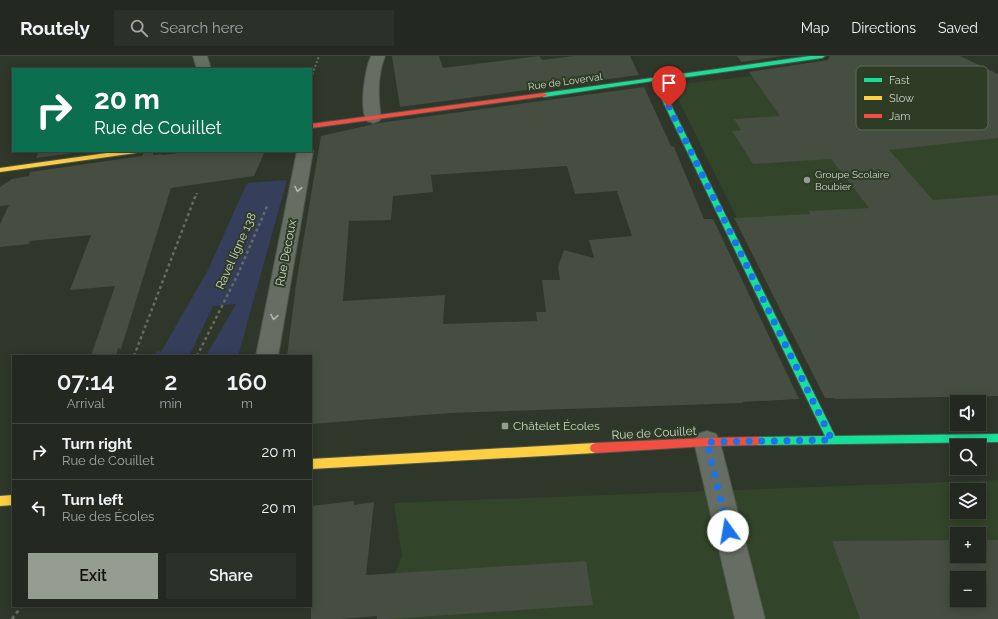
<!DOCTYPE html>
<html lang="en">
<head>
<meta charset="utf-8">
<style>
  :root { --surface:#232920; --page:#2b3129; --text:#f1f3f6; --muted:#a3a6a5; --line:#40453e; --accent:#949d90 }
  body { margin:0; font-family:Raleway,sans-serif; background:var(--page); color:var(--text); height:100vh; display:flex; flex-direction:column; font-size:15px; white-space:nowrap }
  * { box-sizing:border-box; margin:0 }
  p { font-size:13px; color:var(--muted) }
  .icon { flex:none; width:22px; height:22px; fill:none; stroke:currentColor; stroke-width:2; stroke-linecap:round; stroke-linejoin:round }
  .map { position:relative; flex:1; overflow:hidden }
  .drawer { position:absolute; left:12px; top:299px; width:300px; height:252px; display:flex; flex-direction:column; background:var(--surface); border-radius:0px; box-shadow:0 2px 10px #0003,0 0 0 1px var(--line) }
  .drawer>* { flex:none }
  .hud { position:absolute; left:12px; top:12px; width:300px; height:84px; border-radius:0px; box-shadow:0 2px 10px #0003,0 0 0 1px var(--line); background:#0b6e4f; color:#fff; overflow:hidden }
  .tools { position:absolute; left:950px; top:339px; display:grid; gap:8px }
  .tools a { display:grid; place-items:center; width:36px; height:36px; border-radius:0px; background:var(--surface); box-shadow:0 2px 10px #0003,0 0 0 1px var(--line); font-size:20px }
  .pin { position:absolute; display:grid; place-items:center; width:34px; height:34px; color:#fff; margin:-41px -17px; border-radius:50% 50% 50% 0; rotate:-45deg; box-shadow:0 0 4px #0007 }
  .pin .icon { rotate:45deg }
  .me { position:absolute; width:44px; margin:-22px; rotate:347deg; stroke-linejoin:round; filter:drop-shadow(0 0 3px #0008) }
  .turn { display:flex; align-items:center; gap:14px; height:84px; padding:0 16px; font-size:18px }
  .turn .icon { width:52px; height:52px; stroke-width:2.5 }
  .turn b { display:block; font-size:28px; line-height:34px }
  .eta { display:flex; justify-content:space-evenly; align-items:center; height:68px; text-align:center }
  .eta b { font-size:24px; font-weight:600; line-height:28px }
  .cta { display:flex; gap:8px; margin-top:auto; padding:8px 16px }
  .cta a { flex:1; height:46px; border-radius:0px; background:var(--accent); color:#111; font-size:16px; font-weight:600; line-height:46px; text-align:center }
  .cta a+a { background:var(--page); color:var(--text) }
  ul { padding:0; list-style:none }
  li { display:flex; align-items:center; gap:12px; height:56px; padding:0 16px; border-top:1px solid var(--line) }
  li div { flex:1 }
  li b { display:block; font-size:15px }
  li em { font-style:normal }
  header { display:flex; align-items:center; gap:24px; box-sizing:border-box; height:56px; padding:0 20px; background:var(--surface); border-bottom:1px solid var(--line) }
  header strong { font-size:19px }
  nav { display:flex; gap:22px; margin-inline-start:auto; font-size:14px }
  .search { width:280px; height:36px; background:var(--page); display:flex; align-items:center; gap:10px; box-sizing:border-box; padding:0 14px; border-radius:0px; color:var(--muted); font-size:15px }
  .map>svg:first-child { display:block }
  .built { fill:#324429; fill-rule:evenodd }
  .green { fill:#353f5b }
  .building { fill:#454e40; fill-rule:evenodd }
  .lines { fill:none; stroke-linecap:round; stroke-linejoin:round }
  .street-casing { stroke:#4e554b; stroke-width:2 }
  .fast-casing { stroke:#4e554b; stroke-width:2 }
  .slow-casing { stroke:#4e554b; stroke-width:2 }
  .jam-casing { stroke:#4e554b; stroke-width:2 }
  .path-far2 { stroke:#656c62; stroke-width:2; stroke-dasharray:2 2; stroke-linecap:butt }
  .path-far1 { stroke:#656c62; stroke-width:2.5; stroke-dasharray:3 3; stroke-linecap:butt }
  .path { stroke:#656c62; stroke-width:3; stroke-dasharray:3.5 3.5; stroke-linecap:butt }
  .street { fill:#666d62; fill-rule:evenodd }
  .fast { fill:#16e098; fill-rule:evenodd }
  .slow { fill:#ffcf43; fill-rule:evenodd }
  .jam { fill:#f24e42; fill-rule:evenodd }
  .oneway { stroke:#b2baae }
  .route { stroke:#1a73e8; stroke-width:7; stroke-dasharray:0 12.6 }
  .poi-dot { fill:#949d90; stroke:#2e3c26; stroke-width:1.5 }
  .labels { text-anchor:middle; stroke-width:4; stroke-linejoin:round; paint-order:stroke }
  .far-street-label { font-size:10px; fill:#cbd4c7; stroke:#2e3c26 }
  .far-poi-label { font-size:10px; fill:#cbd4c7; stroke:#2e3c26; text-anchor:start }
  .street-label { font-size:12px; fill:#cbd4c7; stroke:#2e3c26 }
  .poi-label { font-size:12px; fill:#cbd4c7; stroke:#2e3c26; text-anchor:start }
  .key { fill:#2e3c26; stroke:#5d6a56; stroke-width:1 }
  .key-label { font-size:11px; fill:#cbd4c7 }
</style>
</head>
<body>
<header>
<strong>Routely</strong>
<div class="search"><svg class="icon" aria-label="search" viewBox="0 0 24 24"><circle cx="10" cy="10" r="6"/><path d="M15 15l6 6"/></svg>Search here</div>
<nav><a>Map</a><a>Directions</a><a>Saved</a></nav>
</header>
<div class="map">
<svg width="998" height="563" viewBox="0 0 998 563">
  <rect width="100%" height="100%" fill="#2f372b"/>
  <g class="built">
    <polygon points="790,16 998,28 998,210 752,193 671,29"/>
    <path d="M998 424V563H376L402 500 394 447ZM957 434H979V456H957ZM957 478H979V500H957ZM957 522H979V544H957Z"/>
  </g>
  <polygon class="green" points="287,124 238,300 206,300 236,248 213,250 189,300 154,300 157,295 161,296 208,214 246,129 248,127"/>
  <g class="building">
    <polygon points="392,0 439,0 443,12 539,0 542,4 574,0 630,0 639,19 400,51"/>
    <polygon points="737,0 782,0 741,6"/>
    <polygon points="830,0 960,0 998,18 998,82 889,94 933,144 998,139 998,340 835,343 834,342 825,342 734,162 810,158 809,155 869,152 831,103 753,108 732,75 741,74 734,63 780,60 749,16 822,5 828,4"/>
    <path d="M644 31 671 90 674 91 704 163H713L799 343 742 346V347L450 357 311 368V300H287L297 222 321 80 379 67ZM567 110 575 138 617 135 632 180 589 184 594 202 564 194 558 211 560 224H542L546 256H536L537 265 443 268 445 239 343 245 349 165 391 164 393 140 433 136 431 119Z"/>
    <polygon points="39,95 89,95 36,102"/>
    <polygon points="145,95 153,95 153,99 162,98 162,99 195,95 265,95 254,120 171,132 121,293 118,292 116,300 91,300 115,230 70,234 91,179 30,185 29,188 0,191 0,168 9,149 0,150 0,131 12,123 29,120 30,116 142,100"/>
    <polygon points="354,445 354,449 374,446 366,519 586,505 593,549 391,563 377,563 377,560 341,563 311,563 311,450"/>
    <path d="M957 484V500H979V484H998V563H860L832 485ZM957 522H979V544H957Z"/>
  </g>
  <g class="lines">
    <g class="street-casing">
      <g id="street">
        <polygon points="193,0 207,0 211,13 197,13"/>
        <path d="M371 0H385C377 19 378 42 381 62L379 65 373 67 367 65C359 52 365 14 371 0Z"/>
        <polygon points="311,92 313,95 278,300 256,300 297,95 311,95"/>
        <polygon points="707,375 716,378 720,386 765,563 735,563 694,386 698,378"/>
      </g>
    </g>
    <g class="fast-casing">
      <polygon id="fast" points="810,0 825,0 822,2 659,25 835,380 998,378 998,386 757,389 753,388 752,385 753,382 757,381 825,380 653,25 544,41 541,39 544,37"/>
    </g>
    <g class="slow-casing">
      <g id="slow">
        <polygon points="121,95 139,95 136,97 0,116 0,112"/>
        <polygon points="595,387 599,389 600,392 599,395 595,397 311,413 311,403"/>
        <polygon points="13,439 13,449 0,450 0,440"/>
      </g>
    </g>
    <g class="jam-casing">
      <g id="jam">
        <polygon points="544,37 547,39 546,40 311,72 311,68"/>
        <polygon points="757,381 761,382 762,385 761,388 757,389 707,390 595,397 591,395 590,392 591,389 595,387 707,382"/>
      </g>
    </g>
    <g class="path-far2">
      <polyline points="311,22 319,0"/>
      <polyline points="195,142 197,137"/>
    </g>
    <g class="path-far1">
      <polyline points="134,300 195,141"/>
      <polyline points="197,300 238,218 268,148"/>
    </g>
    <polyline class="path" points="12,563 22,550"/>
    <use href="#street" class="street"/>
    <use href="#fast" class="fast"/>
    <use href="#slow" class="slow"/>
    <use href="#jam" class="jam"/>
  </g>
  <defs><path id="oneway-chevron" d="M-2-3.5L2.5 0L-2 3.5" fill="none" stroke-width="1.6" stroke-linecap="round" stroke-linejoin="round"/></defs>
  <g class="oneway">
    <use href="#oneway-chevron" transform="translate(298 133) rotate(101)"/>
    <use href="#oneway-chevron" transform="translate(274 261) rotate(99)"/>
  </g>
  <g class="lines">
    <polyline class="route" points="669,51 832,384 707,386 728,475"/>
  </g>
  <g class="poi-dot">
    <circle cx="807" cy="124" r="4"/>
    <rect x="501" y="366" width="8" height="8" rx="2"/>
  </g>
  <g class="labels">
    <g class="far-street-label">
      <text transform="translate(565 25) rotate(-8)" y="4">Rue de Loverval</text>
    </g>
    <g class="far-poi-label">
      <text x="815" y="122">Groupe Scolaire<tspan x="815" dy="12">Boubier</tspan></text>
    </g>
    <g class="street-label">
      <text transform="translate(236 195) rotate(-66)" y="4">Ravel ligne 138</text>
      <text transform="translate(286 197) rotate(-79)" y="4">Rue Decoux</text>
      <text transform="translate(654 377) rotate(-3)" y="4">Rue de Couillet</text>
    </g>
    <g class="poi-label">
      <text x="513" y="374">Châtelet Écoles</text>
    </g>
  </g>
  <rect x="856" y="10" width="132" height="64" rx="6" class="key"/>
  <rect x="864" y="22" width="18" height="4" fill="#16e098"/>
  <rect x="864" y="40" width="18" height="4" fill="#ffcf43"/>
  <rect x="864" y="58" width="18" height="4" fill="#f24e42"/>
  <g class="key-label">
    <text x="889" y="28">Fast</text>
    <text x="889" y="46">Slow</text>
    <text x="889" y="64">Jam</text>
  </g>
</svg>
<div class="tools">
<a><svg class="icon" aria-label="sound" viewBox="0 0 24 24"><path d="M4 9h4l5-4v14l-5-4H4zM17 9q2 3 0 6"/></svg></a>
<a><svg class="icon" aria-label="search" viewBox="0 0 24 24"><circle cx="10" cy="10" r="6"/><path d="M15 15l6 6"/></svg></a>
<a><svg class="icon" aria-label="layers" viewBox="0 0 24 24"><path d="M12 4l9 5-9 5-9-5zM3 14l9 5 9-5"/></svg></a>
<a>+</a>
<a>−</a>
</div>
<div class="pin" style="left:669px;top:51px;background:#d93025"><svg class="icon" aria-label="arrive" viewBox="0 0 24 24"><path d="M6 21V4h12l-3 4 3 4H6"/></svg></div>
<svg class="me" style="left:728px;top:475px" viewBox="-20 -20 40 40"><circle r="19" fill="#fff"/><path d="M0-13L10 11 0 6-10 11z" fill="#1a73e8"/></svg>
<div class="hud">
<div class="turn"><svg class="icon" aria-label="right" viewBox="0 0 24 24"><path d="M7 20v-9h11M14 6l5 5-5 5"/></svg><div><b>20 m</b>Rue de Couillet</div></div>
</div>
<section class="drawer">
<div class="eta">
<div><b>07:14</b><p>Arrival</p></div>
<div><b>2</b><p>min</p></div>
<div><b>160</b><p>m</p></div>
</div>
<ul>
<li><svg class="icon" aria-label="right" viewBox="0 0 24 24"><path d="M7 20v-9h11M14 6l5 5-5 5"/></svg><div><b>Turn right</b><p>Rue de Couillet</p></div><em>20 m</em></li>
<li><svg class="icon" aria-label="left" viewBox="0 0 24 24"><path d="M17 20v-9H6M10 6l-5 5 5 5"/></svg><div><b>Turn left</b><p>Rue des Écoles</p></div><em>20 m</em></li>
</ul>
<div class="cta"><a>Exit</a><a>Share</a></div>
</section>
</div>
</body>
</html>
